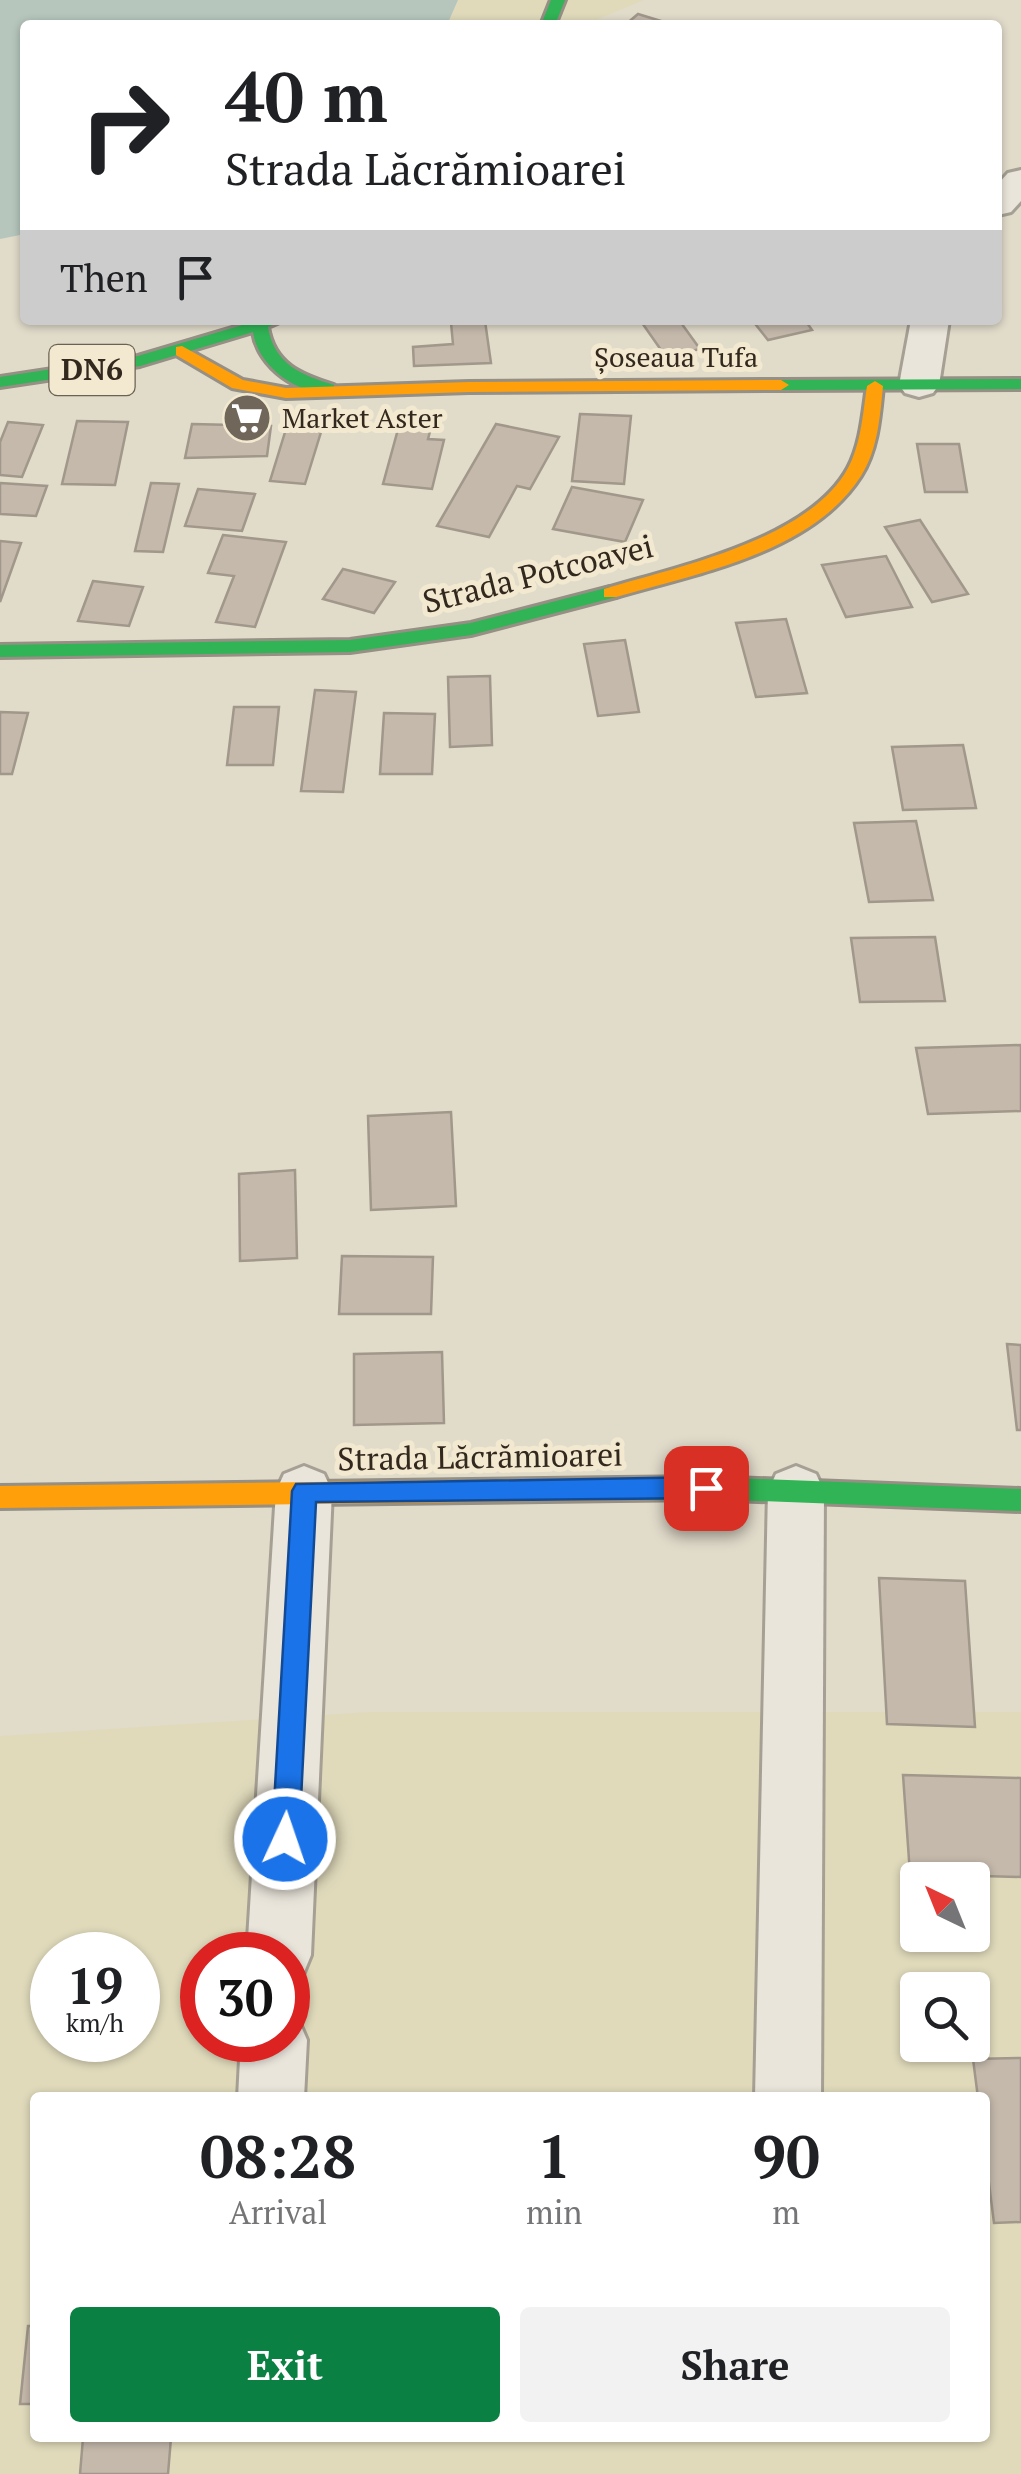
<!DOCTYPE html>
<html lang="en">
<head>
<meta charset="utf-8">
<style>
  :root { --surface:#fff; --page:#f2f2f2; --text:#202124; --muted:#757577; --accent:#0b8043 }
  body { margin:0; font-family:"PT Serif",serif; background:var(--page); color:var(--text); height:100vh; display:flex; flex-direction:column; font-size:38px; white-space:nowrap }
  * { box-sizing:border-box; margin:0 }
  p { font-size:32px; color:var(--muted) }
  .icon { flex:none; width:55px; height:55px; fill:none; stroke:currentColor; stroke-width:2; stroke-linecap:round; stroke-linejoin:round }
  .map { position:relative; flex:1; overflow:hidden }
  .details { position:absolute; left:30px; top:2092px; width:960px; height:350px; display:flex; flex-direction:column; background:var(--surface); border-radius:10px; box-shadow:0 2px 8px #0004 }
  .details>* { flex:none }
  .hud { position:absolute; left:20px; top:20px; width:982px; height:305px; border-radius:10px; box-shadow:0 2px 8px #0004; background:#fff; color:var(--text); overflow:hidden }
  .needle { width:65px; rotate:317deg }
  .fabs { position:absolute; left:900px; top:1862px; display:grid; gap:20px }
  .fabs a { display:grid; place-items:center; width:90px; height:90px; border-radius:10px; background:var(--surface); box-shadow:0 2px 8px #0004; font-size:50px }
  .speed { position:absolute; left:30px; top:1932px; display:flex; gap:20px; font-size:50px; font-weight:700; text-align:center }
  .speed>* { display:grid; place-content:center; width:130px; height:130px; border-radius:50%; background:var(--surface); box-shadow:0 2px 8px #0004; line-height:1 }
  .speed small { font-size:25px; font-weight:400 }
  .speed .limit { border:15px solid #d22; background:#fff; color:#111 }
  .pin { position:absolute; display:grid; place-items:center; width:85px; height:85px; color:#fff; margin:-42px; border-radius:20px; box-shadow:0 5px 15px #0006 }
  .me { position:absolute; width:110px; margin:-55px; rotate:3deg; stroke-linejoin:round; filter:drop-shadow(0 0 8px #0008) }
  .turn { display:flex; align-items:center; gap:35px; height:210px; padding:0 40px; font-size:45px }
  .turn .icon { width:130px; height:130px; stroke-width:2.5 }
  .turn b { display:block; font-size:70px; line-height:85px }
  .then { display:flex; align-items:center; height:95px; padding:0 40px; background:#0003; gap:20px; font-size:38px }
  .eta { display:flex; justify-content:space-evenly; align-items:center; height:170px; text-align:center }
  .eta b { font-size:60px; font-weight:700; line-height:70px }
  .cta { display:flex; gap:20px; margin-top:auto; padding:20px 40px }
  .cta a { flex:1; height:115px; border-radius:10px; background:var(--accent); color:#fff; font-size:40px; font-weight:700; line-height:115px; text-align:center }
  .cta a+a { background:var(--page); color:var(--text) }
  .map>svg:first-child { display:block }
  .farmland { fill:#e0dabb; fill-rule:evenodd }
  .water { fill:#b6c6bc }
  .building { fill:#c4b9ab; stroke:#a1978a; stroke-width:2.5 }
  .lines { fill:none; stroke-linecap:round; stroke-linejoin:round }
  .street-casing { stroke:#a6a094; stroke-width:6 }
  .fast-casing { stroke:#958f84; stroke-width:6 }
  .slow-casing { stroke:#958f84; stroke-width:6 }
  .street { fill:#eae5db; fill-rule:evenodd }
  .fast { fill:#30b455; fill-rule:evenodd }
  .slow { fill:#ff9f0a; fill-rule:evenodd }
  .route { fill:#1a73e8; stroke:#114b97; stroke-width:2.5 }
  .labels { text-anchor:middle; stroke-width:10; stroke-linejoin:round; paint-order:stroke }
  .far-street-label { font-size:28px; fill:#33281d; stroke:#f2e9d0 }
  .far-poi-label { font-size:28px; fill:#33281d; stroke:#f2e9d0; text-anchor:start }
  .shield { fill:#f2e9d0; stroke:#6c6253; stroke-width:2.5 }
  .shield-label { font-size:30px; font-weight:bold; fill:#33281d }
  .street-label { font-size:32px; fill:#33281d; stroke:#f2e9d0 }
</style>
</head>
<body>
<div class="map">
<svg width="1021" height="2474" viewBox="0 0 1021 2474">
  <rect width="100%" height="100%" fill="#e1dbca"/>
  <g class="farmland">
    <polygon points="458,0 644,0 584,25 447,25"/>
    <path d="M370 1712H1021V2474H0V1736ZM918 1880H972V1935H918ZM52 1955H138V2040H52ZM202 1955H288V2040H202ZM918 1990H972V2045H918ZM35 2098H985V2438H35Z"/>
  </g>
  <polygon class="water" points="0,0 458,0 447,25 25,25 25,234 0,239"/>
  <g class="building">
    <polygon points="638,14 674,25 625,25"/>
    <polygon points="640,320 679,320 700,349 666,357"/>
    <polygon points="752,320 805,320 812,330 768,340"/>
    <polygon points="485,321 491,363 414,366 413,347 453,344 451,323"/>
    <polygon points="580,414 631,416 624,484 572,481"/>
    <polygon points="77,421 128,422 115,485 62,484"/>
    <polygon points="8,422 43,425 22,477 0,475 0,442"/>
    <polygon points="400,422 432,424 428,439 444,440 432,489 383,484"/>
    <polygon points="192,424 271,426 267,456 185,458"/>
    <polygon points="496,424 559,437 530,489 517,486 489,537 437,526"/>
    <polygon points="286,429 321,432 305,484 270,481"/>
    <polygon points="917,444 959,444 967,492 925,492"/>
    <polygon points="0,483 47,486 36,516 0,514"/>
    <polygon points="151,483 179,484 163,552 135,551"/>
    <polygon points="572,487 643,500 625,542 553,529"/>
    <polygon points="198,489 255,494 242,531 185,526"/>
    <polygon points="920,520 968,594 932,602 885,527"/>
    <polygon points="223,535 286,542 255,627 216,622 234,576 208,573"/>
    <polygon points="0,541 21,543 0,602"/>
    <polygon points="886,556 912,607 846,617 822,565"/>
    <polygon points="343,569 395,582 374,613 323,599"/>
    <polygon points="93,581 143,587 129,626 78,621"/>
    <polygon points="786,619 807,693 756,697 736,623"/>
    <polygon points="625,640 639,712 598,716 584,644"/>
    <polygon points="490,676 492,745 450,747 448,677"/>
    <polygon points="315,690 356,692 343,792 301,791"/>
    <polygon points="234,707 279,707 273,765 227,765"/>
    <polygon points="0,712 28,713 12,774 0,774"/>
    <polygon points="384,713 435,714 432,774 380,774"/>
    <polygon points="963,745 976,808 903,810 892,747"/>
    <polygon points="916,821 933,900 869,902 854,823"/>
    <polygon points="935,937 945,1001 860,1002 851,938"/>
    <polygon points="1021,1045 1021,1111 928,1114 916,1048"/>
    <polygon points="451,1112 456,1206 371,1210 368,1116"/>
    <polygon points="295,1170 297,1258 240,1261 239,1174"/>
    <polygon points="342,1256 433,1257 431,1314 339,1314"/>
    <polygon points="1007,1344 1021,1345 1021,1430 1017,1430"/>
    <polygon points="442,1352 444,1423 354,1425 354,1354"/>
    <polygon points="879,1578 965,1581 975,1727 887,1724"/>
    <polygon points="903,1775 1021,1778 1021,1877 910,1874"/>
    <polygon points="1021,2058 1021,2222 994,2223 985,2152 985,2098 978,2098 973,2059"/>
    <polygon points="28,2326 35,2326 35,2404 20,2404"/>
    <polygon points="83,2438 171,2438 168,2474 80,2474"/>
  </g>
  <g class="lines">
    <g class="street-casing">
      <g id="street">
        <polygon points="1021,170 1021,201 1011,212 998,215 998,184 1008,173"/>
        <polygon points="911,320 949,320 939,385 933,393 919,397 905,393 899,385"/>
        <polygon points="304,1466 324,1474 332,1491 311,1955 302,1977 288,1983 288,1955 247,1955 276,1491 284,1474"/>
        <polygon points="796,1466 816,1474 824,1491 821,2098 755,2098 768,1491 776,1474"/>
        <polygon points="288,2013 297,2017 307,2040 304,2098 238,2098 241,2040 288,2040"/>
      </g>
    </g>
    <g class="fast-casing">
      <g id="fast">
        <polygon points="551,0 565,0 555,25 541,25"/>
        <path d="M259 320H284L268 327C274 364 301 375 334 385V393C299 396 258 367 253 332L140 366 0 387V377L138 356Z"/>
        <polygon points="1021,379 1021,389 781,390 773,385 781,380"/>
        <polygon points="610,587 616,589 616,597 471,635 350,652 0,657 0,645 350,640 471,623"/>
        <polygon points="707,1477 1021,1489 1021,1511 707,1499 618,1500 609,1496 606,1489 609,1482 618,1478"/>
      </g>
    </g>
    <g class="slow-casing">
      <g id="slow">
        <polygon points="182,346 243,380 286,388 469,382 781,380 789,385 781,390 469,392 286,398 232,388 176,355 176,347"/>
        <path d="M875 381 883 386C880 416 878 449 861 476 812 553 698 573 616 597H604V589C676 567 809 540 848 468 861 444 863 413 867 386Z"/>
        <polygon points="618,1478 627,1482 630,1489 627,1496 618,1500 0,1508 0,1486"/>
      </g>
    </g>
    <use href="#street" class="street"/>
    <use href="#fast" class="fast"/>
    <use href="#slow" class="slow"/>
  </g>
  <polygon class="route" points="706,1477 715,1480 719,1488 715,1495 706,1498 316,1502 299,1839 295,1848 285,1852 276,1848 272,1839 292,1491 296,1484"/>
  <defs>
    <g id="supermarket-disc" transform="scale(2.5)"><circle r="9.5" fill="#70675a" stroke="#f2e9d0"/><path d="M-6-5.5h2.5l.6 2H6L4.5 2H-2.5L-4.4-4H-6ZM-1.5 3.2a1.3 1.3 0 1 0 .1 0ZM3 3.2a1.3 1.3 0 1 0 .1 0Z" fill="#fff"/></g>
  </defs>
  <g fill-rule="evenodd">
    <use href="#supermarket-disc" x="247" y="418"/>
  </g>
  <g class="labels">
    <g class="far-street-label">
      <text x="676" y="367">Șoseaua Tufa</text>
    </g>
    <g class="far-poi-label">
      <text x="282" y="428">Market Aster</text>
    </g>
    <rect class="shield" x="49.5" y="345" width="85" height="50" rx="8"/>
    <g class="shield-label">
      <text x="92" y="380">DN6</text>
    </g>
    <g class="street-label">
      <text transform="translate(538 574) rotate(-14)" y="11">Strada Potcoavei</text>
      <text transform="translate(480 1457) rotate(-1)" y="11">Strada Lăcrămioarei</text>
    </g>
  </g>
</svg>
<div class="fabs">
<a><svg class="needle" viewBox="-14 -14 28 28"><path d="M0-13l5 13h-10z" fill="#e53935"/><path d="M0 13l5-13h-10z" fill="#757577"/></svg></a>
<a><svg class="icon" aria-label="search" viewBox="0 0 24 24"><circle cx="10" cy="10" r="6"/><path d="M15 15l6 6"/></svg></a>
</div>
<div class="speed"><div>19<small>km/h</small></div><div class="limit">30</div></div>
<div class="pin" style="left:706px;top:1488px;background:#d93025"><svg class="icon" aria-label="arrive" viewBox="0 0 24 24"><path d="M6 21V4h12l-3 4 3 4H6"/></svg></div>
<svg class="me" style="left:285px;top:1839px" viewBox="-20 -20 40 40"><circle r="17" fill="#1a73e8" stroke="#fff" stroke-width="3"/><path d="M0-11L8 9 0 5-8 9z" fill="#fff"/></svg>
<div class="hud">
<div class="turn"><svg class="icon" aria-label="right" viewBox="0 0 24 24"><path d="M7 20v-9h11M14 6l5 5-5 5"/></svg><div><b>40 m</b>Strada Lăcrămioarei</div></div>
<div class="then">Then<svg class="icon" aria-label="arrive" viewBox="0 0 24 24"><path d="M6 21V4h12l-3 4 3 4H6"/></svg></div>
</div>
<section class="details">
<div class="eta">
<div><b>08:28</b><p>Arrival</p></div>
<div><b>1</b><p>min</p></div>
<div><b>90</b><p>m</p></div>
</div>
<div class="cta"><a>Exit</a><a>Share</a></div>
</section>
</div>
</body>
</html>
